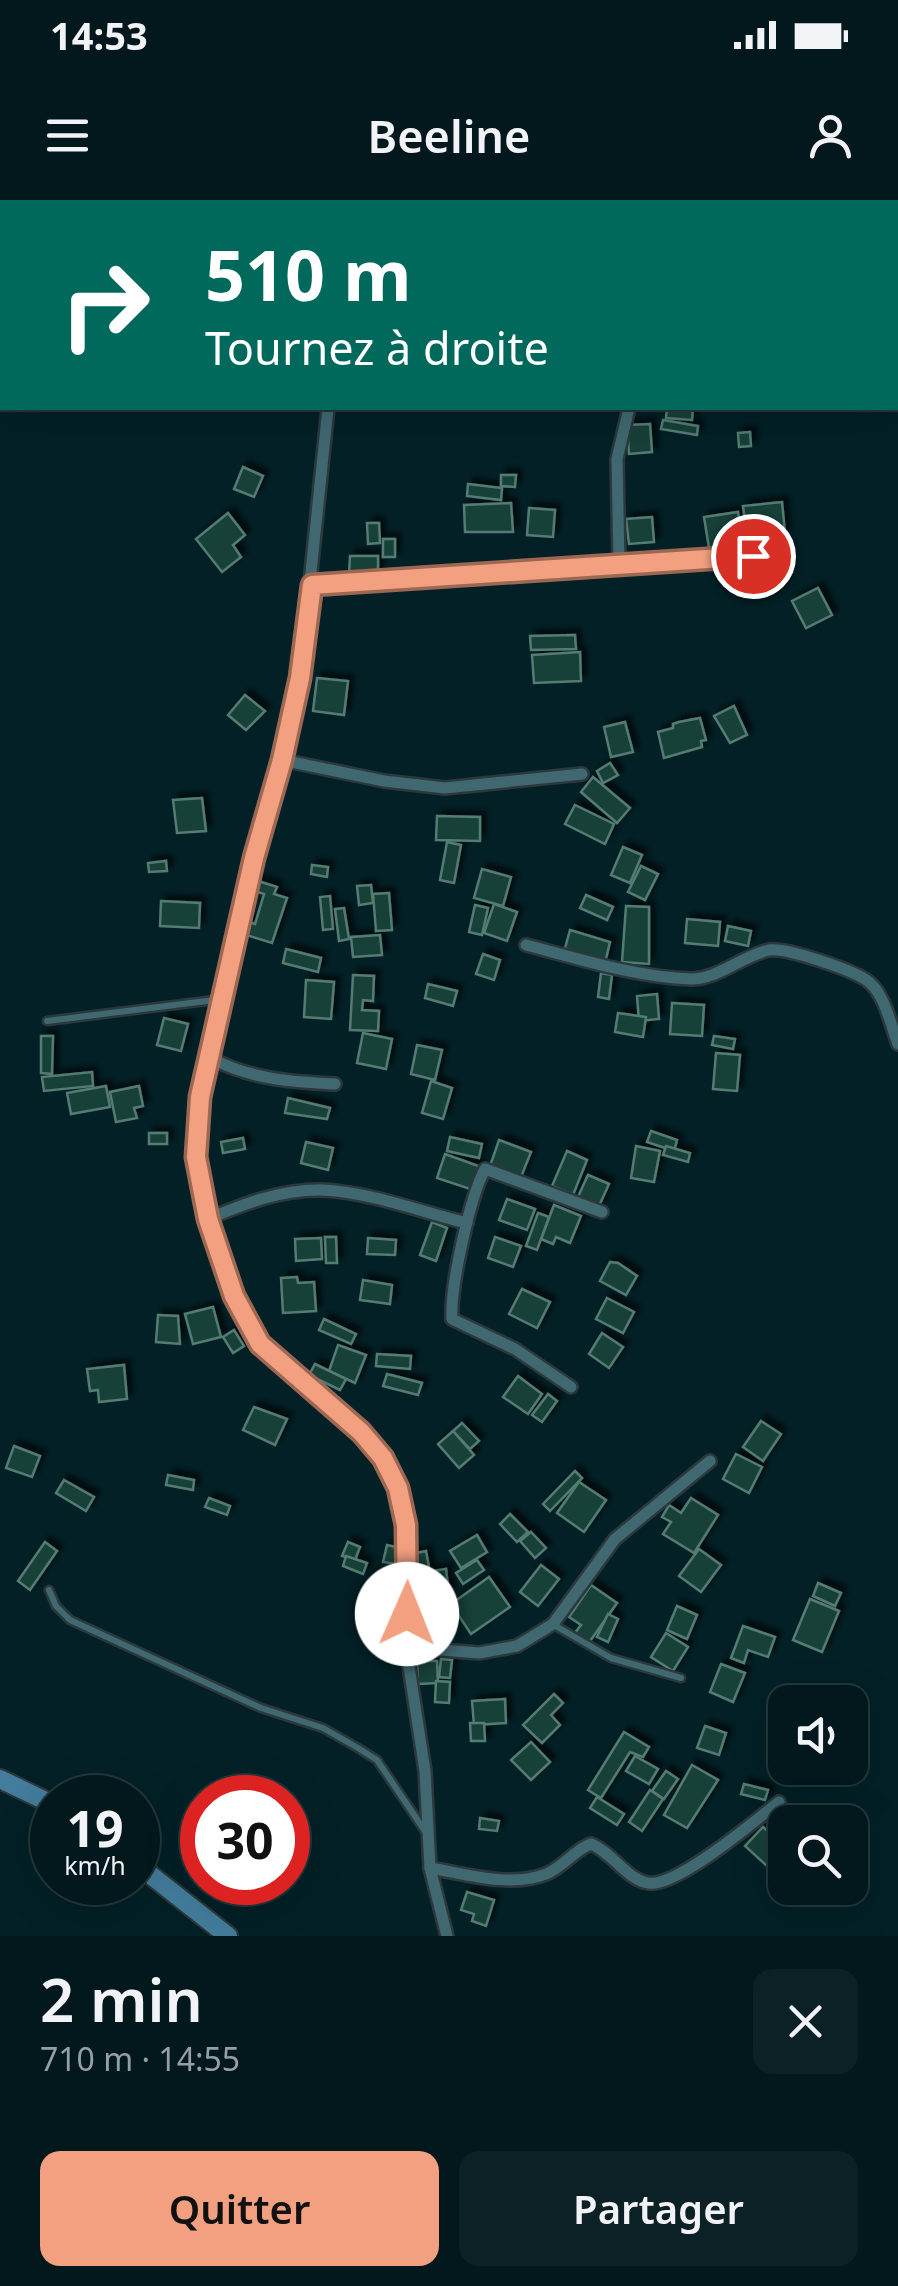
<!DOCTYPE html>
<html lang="fr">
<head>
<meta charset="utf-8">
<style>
  :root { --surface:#02181c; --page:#0c2125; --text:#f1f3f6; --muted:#96a0a3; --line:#23373b; --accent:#f2a080 }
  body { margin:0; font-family:"Noto Sans",sans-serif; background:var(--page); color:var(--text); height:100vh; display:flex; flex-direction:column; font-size:38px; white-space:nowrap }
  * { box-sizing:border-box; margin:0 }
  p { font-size:32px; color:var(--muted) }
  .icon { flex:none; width:55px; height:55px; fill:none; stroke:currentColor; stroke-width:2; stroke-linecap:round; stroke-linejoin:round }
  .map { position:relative; height:1736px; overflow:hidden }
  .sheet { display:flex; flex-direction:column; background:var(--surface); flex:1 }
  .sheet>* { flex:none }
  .guide { position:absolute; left:0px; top:0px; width:900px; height:210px; box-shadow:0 10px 40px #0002,0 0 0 2px var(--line); background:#00695c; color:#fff; overflow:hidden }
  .fabs { position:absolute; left:768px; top:1485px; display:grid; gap:20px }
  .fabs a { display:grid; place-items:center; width:100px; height:100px; border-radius:20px; background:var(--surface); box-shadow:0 10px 40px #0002,0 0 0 2px var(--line); font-size:50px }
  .speed { position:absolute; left:30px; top:1575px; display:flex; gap:20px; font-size:50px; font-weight:700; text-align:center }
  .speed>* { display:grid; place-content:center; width:130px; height:130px; border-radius:50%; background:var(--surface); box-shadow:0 10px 40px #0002,0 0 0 2px var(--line); line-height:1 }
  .speed small { font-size:25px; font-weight:400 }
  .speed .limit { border:15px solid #d22; background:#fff; color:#111 }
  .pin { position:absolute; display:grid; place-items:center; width:85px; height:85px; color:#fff; margin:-42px; border:5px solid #fff; border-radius:50%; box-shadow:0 2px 10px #0007 }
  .me { position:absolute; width:110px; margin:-55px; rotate:1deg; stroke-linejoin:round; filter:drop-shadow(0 0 8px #0008) }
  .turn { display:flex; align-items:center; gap:35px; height:210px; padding:0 40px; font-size:45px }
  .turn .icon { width:130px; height:130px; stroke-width:2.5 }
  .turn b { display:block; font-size:70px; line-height:85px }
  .round { display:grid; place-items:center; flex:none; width:105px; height:105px; border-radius:20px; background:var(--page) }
  .head { display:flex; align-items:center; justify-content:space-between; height:170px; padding:0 40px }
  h1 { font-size:60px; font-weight:600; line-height:75px }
  .cta { display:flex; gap:20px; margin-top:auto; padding:20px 40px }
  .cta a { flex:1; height:115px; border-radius:20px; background:var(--accent); color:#111; font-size:40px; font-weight:600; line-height:115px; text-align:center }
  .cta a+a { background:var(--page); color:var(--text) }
  .status { display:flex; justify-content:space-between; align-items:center; height:70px; padding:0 50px; background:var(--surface); direction:ltr }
  .status svg { height:28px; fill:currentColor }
  header { display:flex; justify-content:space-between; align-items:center; height:130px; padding:0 40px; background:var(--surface); font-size:45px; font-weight:600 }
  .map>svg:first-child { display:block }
  .building { fill:#194039; stroke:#537b72; stroke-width:2.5; filter:url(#shadow) }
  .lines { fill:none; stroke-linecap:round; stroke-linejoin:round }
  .service-casing { stroke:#2c383c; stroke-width:11 }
  .minor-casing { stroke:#2c383c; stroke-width:16 }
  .secondary-casing { stroke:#2c383c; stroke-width:22 }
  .service { stroke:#406871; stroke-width:6 }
  .minor { stroke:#406871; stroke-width:11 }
  .secondary { stroke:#437c9c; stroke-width:18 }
  .route-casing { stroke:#9d6853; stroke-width:25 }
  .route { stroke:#f2a080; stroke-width:18 }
</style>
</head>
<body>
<div class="status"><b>14:53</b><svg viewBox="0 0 49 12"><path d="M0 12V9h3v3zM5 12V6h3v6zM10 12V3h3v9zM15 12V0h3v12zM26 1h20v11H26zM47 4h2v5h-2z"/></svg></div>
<header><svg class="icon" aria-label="menu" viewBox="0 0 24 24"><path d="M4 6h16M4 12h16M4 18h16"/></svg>Beeline<svg class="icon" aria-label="person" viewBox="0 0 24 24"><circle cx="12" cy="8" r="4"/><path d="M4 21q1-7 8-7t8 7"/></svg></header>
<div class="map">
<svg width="898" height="1736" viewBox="0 0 898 1736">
  <defs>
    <filter id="shadow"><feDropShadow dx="5.5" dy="-5.5" stdDeviation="2.5" flood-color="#0009"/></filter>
  </defs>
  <rect width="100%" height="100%" fill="#022026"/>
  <g class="building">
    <polygon points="667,208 693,208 692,220 666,218"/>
    <polygon points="663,220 698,226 697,235 661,229"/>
    <polygon points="650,224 652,252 629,254 627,225"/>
    <polygon points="750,232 751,246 739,247 738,233"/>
    <polygon points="243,267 263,276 254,297 234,289"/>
    <polygon points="501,275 516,275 515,287 501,286"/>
    <polygon points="468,284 502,288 501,300 467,296"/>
    <polygon points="782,302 785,333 747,337 743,306"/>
    <polygon points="511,303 513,332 465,332 464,305"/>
    <polygon points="529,308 555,310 553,337 527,335"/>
    <polygon points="738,312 743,343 709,348 704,317"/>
    <polygon points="228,313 245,335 233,345 241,357 222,372 196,339"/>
    <polygon points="652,317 654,342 629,344 626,319"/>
    <polygon points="367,323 379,323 380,343 368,344"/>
    <rect x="383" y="339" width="12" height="18"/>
    <polygon points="350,356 378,356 378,374 349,374"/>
    <polygon points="818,388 832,415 806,428 792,401"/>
    <polygon points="575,435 576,449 531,450 530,436"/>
    <polygon points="580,452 581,481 534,483 532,455"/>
    <polygon points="317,478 348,481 344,515 313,511"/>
    <polygon points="245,495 265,511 246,530 228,515"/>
    <polygon points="734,506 747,535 730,543 714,516"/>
    <polygon points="700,518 706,540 701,541 702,547 664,558 658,532 673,528 673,524 679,522"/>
    <polygon points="625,522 633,552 611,557 604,527"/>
    <polygon points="610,563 618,575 603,583 597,571"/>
    <polygon points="593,577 630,608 617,623 581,592"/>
    <polygon points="202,598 206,631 177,633 173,600"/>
    <polygon points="575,605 614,624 605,644 565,624"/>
    <polygon points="437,616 480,617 480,641 436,640"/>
    <polygon points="447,642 461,645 454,683 440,680"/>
    <polygon points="623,647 642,655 630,683 611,675"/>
    <polygon points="166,661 167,671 149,672 148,663"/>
    <polygon points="312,665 328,667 327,677 311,674"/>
    <polygon points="641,666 658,674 645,700 628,692"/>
    <polygon points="482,669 511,677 503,706 474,698"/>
    <polygon points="255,680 277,687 274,694 287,698 272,743 243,734 247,721 255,724 264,694 252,690"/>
    <polygon points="371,685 373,703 359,705 357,686"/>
    <polygon points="389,693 392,730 376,731 373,694"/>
    <polygon points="586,695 613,707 607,720 580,708"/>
    <polygon points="330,696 333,729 323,730 320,697"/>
    <polygon points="161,701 200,703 199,728 160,726"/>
    <polygon points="494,704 517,712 507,741 484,733"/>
    <polygon points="475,705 488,708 482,735 469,732"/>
    <polygon points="626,706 649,707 649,764 622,762"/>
    <polygon points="344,708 349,739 339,741 335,709"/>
    <polygon points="687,719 720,722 718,746 685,743"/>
    <polygon points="728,726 751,731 748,746 725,741"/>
    <polygon points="570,730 610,742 605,763 564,752"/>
    <polygon points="380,735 382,755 353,757 351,737"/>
    <polygon points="286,749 321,758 318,772 283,763"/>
    <polygon points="483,754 500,760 494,780 476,774"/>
    <polygon points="601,773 612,775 609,799 598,797"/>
    <polygon points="353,775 374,776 373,801 363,800 362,810 379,811 378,831 350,830"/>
    <polygon points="306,780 334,782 331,819 304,817"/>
    <polygon points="428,784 457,791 453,806 425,798"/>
    <polygon points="657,794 659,819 639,821 637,796"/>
    <polygon points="672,803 704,805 702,836 670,834"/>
    <polygon points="618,813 646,817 643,837 615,832"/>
    <polygon points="164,818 188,824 181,851 157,845"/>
    <polygon points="363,833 392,839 386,869 357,863"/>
    <polygon points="41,836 53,836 52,874 41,873"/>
    <polygon points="714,836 735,839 733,849 712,845"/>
    <polygon points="417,845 442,850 435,880 411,874"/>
    <polygon points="716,853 740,855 737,891 713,889"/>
    <polygon points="92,872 93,886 44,891 42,877"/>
    <polygon points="431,881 452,888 443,919 422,913"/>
    <polygon points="106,886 110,907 71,914 67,893"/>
    <polygon points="139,886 143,906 134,908 137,918 116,922 110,892"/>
    <polygon points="288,898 330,908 327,919 285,913"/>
    <polygon points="651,931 677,940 674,951 647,942"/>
    <rect x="149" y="933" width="18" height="11"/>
    <polygon points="450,937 482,944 479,958 447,951"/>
    <polygon points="243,938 245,949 223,953 221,942"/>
    <polygon points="499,940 531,952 521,977 490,966"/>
    <polygon points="306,942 333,948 328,970 301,963"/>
    <polygon points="636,946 660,951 654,982 631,978"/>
    <polygon points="666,946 690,953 688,962 663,955"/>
    <polygon points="567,951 587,960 573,995 552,986"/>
    <polygon points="445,954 481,967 473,990 437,978"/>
    <polygon points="588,975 609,984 598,1008 577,999"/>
    <polygon points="507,999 535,1009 527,1030 499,1020"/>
    <polygon points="554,1005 581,1016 570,1043 556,1037 553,1044 541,1039"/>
    <polygon points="538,1013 549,1017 537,1050 526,1046"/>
    <polygon points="432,1022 447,1028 436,1061 420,1055"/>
    <polygon points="325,1037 336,1037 337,1063 326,1063"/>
    <polygon points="495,1037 521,1046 513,1067 488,1058"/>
    <polygon points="321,1038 322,1059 296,1061 295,1039"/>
    <polygon points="368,1038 396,1040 395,1055 367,1054"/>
    <polygon points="610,1062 618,1063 637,1076 626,1095 600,1081"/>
    <polygon points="297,1077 298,1083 314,1082 316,1111 283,1113 281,1078"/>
    <polygon points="363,1080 392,1085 390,1104 360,1100"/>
    <polygon points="522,1089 550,1102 537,1128 509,1114"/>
    <polygon points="607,1098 634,1112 623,1133 596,1119"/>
    <polygon points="213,1107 221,1137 193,1144 185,1114"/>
    <polygon points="158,1115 178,1116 180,1144 156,1142"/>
    <polygon points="324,1119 356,1134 351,1144 319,1130"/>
    <polygon points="234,1130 244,1146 233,1153 223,1137"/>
    <polygon points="602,1133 623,1147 609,1168 589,1154"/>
    <polygon points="338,1145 366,1155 355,1183 329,1171"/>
    <polygon points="377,1154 411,1156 410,1169 376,1166"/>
    <polygon points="315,1164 346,1179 340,1190 309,1175"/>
    <polygon points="124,1165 127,1199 99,1202 98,1190 90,1191 87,1169"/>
    <polygon points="387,1174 422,1183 418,1195 383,1186"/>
    <polygon points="518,1176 542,1194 528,1214 503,1197"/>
    <polygon points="548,1194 557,1201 542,1222 532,1215"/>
    <polygon points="254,1207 287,1219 275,1245 243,1230"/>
    <polygon points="761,1221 781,1234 763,1261 743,1247"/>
    <polygon points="462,1223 479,1241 470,1249 453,1231"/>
    <polygon points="453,1231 474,1255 459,1268 438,1244"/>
    <polygon points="14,1246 40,1256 32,1277 6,1268"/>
    <polygon points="736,1254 762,1267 749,1293 723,1279"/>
    <polygon points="575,1271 582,1278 550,1311 543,1304"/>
    <polygon points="168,1275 194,1280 193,1290 166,1285"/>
    <polygon points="64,1280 94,1297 86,1311 56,1293"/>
    <polygon points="579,1282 606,1300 584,1332 557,1313"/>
    <polygon points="209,1298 230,1306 227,1315 205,1307"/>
    <polygon points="691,1298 718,1315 694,1353 663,1334 671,1322 662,1317 669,1305 681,1313"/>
    <polygon points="510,1314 528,1332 517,1342 500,1324"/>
    <polygon points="531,1332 546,1348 535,1358 520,1341"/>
    <polygon points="477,1335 487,1352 461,1368 450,1351"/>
    <polygon points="45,1342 57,1351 30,1390 18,1381"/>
    <polygon points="348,1342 360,1347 355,1360 342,1356"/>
    <polygon points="387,1345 400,1348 396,1364 383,1362"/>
    <polygon points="699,1349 721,1365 701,1392 679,1376"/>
    <polygon points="426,1351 431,1378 417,1380 412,1354"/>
    <polygon points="346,1356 367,1363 363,1374 343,1366"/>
    <polygon points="477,1360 484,1370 463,1384 456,1373"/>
    <polygon points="541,1365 559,1379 538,1406 520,1392"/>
    <polygon points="446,1369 449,1394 435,1396 432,1371"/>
    <polygon points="489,1377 510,1407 471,1434 451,1404"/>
    <polygon points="818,1383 841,1393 835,1406 813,1396"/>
    <polygon points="591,1385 617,1403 588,1444 574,1434 581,1425 569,1417"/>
    <polygon points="810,1399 839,1411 822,1452 793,1440"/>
    <polygon points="677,1406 697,1415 687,1439 667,1430"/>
    <polygon points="608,1414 618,1419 608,1442 597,1437"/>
    <polygon points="743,1426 775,1437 768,1457 748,1450 744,1463 731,1458"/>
    <polygon points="666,1433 688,1447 673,1471 651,1457"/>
    <polygon points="441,1459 452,1460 450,1478 439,1477"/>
    <polygon points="417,1461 437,1461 438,1483 418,1484"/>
    <polygon points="721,1464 745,1473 733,1502 710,1492"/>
    <polygon points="436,1481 450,1482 449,1503 435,1502"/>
    <polygon points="554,1494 563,1503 551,1515 560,1525 542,1543 523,1525"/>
    <polygon points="505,1499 506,1523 474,1525 472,1501"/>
    <polygon points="470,1523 484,1523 485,1541 471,1541"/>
    <polygon points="705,1526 726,1533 719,1555 697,1548"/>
    <polygon points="624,1532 649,1547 643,1557 630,1552 601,1598 588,1590"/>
    <polygon points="531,1542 550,1562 531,1580 511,1560"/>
    <polygon points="635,1556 658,1569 649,1584 626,1571"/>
    <polygon points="692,1565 718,1580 687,1628 664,1615"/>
    <polygon points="666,1571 678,1579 664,1599 652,1591"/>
    <polygon points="744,1584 768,1590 765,1600 741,1594"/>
    <polygon points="650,1590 663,1599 642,1631 629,1622"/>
    <polygon points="597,1597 624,1614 617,1625 590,1608"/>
    <polygon points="480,1618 499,1621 497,1631 479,1629"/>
    <polygon points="763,1627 785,1647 767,1666 745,1646"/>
    <polygon points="467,1692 494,1700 486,1726 472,1721 474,1714 461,1710"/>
  </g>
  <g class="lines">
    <g class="service-casing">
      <g id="service">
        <polyline points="47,821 222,799"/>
        <polyline points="49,1390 56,1406 70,1420 261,1508 323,1528 358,1548 377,1560 427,1634"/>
        <polyline points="554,1425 611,1458 681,1478"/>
      </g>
    </g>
    <g class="minor-casing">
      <g id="minor">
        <polyline points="488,0 497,2"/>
        <polyline points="350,2 351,0"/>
        <polyline points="328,208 300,478 282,560 254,658 200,897 197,957 208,1019 234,1096 260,1143 361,1232 383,1258 398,1287 406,1325 409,1381 406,1447 425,1571 430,1668 447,1736"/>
        <polyline points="619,363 617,259 629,208"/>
        <polyline points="312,385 786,355"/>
        <polyline points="282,560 384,581 445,588 582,574"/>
        <path d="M526 745C580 759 635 777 691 779 718 779 742 756 769 750 786 747 856 771 869 782 885 795 891 826 898 844"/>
        <path d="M211 858C249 879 292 882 335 884"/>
        <path d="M208 1019C243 1004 282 989 322 990 370 992 421 1012 467 1023"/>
        <path d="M571 1187 515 1149 452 1119C450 1087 470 997 485 969L602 1012"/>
        <polyline points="406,1447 479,1453 517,1446 553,1424 615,1339 710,1261"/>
        <path d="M430 1668C466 1674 511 1688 546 1674 564 1667 575 1649 591 1644 612 1652 626 1679 648 1683 676 1688 756 1620 779 1602"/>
      </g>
    </g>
    <g class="secondary-casing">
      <g id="secondary">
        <polyline points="0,1579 52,1604"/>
        <polyline points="138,1665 228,1736"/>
      </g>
    </g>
    <use href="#service" class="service"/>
    <use href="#minor" class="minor"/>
    <use href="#secondary" class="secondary"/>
  </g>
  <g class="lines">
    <g class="route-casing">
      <polyline id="route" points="407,1414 406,1325 398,1288 383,1258 361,1232 260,1144 234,1096 208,1019 196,957 200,897 254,658 282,560 300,478 312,385 753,356"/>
    </g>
    <use href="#route" class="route"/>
  </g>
</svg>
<div class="fabs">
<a><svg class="icon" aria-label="sound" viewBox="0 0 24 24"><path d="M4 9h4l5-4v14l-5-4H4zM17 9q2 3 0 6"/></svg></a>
<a><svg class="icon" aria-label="search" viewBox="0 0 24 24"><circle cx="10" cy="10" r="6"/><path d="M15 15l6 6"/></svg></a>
</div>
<div class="speed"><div>19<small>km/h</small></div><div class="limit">30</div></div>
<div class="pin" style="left:753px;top:356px;background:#d93025"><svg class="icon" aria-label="arrive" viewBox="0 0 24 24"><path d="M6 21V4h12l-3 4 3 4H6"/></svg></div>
<svg class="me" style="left:407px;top:1414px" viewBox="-20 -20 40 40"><circle r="19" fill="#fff"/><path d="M0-13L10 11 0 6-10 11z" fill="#f2a080"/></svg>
<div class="guide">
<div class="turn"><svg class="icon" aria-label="right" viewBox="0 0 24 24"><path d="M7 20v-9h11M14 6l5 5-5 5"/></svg><div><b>510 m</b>Tournez à droite</div></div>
</div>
</div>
<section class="sheet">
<div class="head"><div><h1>2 min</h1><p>710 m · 14:55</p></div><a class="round"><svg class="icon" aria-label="close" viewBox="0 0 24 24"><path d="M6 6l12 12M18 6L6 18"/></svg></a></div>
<div class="cta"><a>Quitter</a><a>Partager</a></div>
</section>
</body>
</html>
